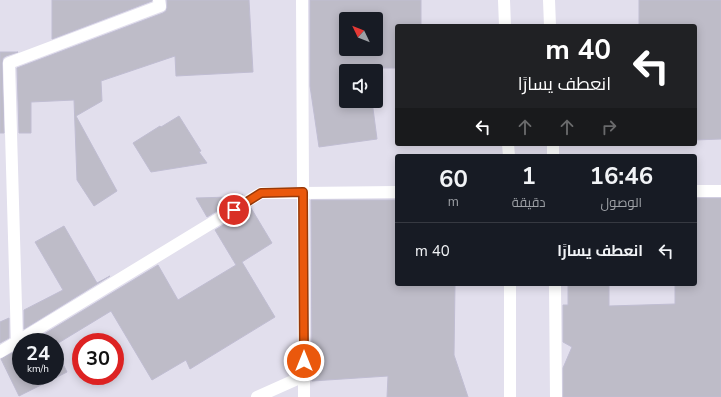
<!DOCTYPE html>
<html lang="ar">
<head>
<meta charset="utf-8">
<style>
  :root { --surface:#171b24; --page:#242831; --text:#f1f3f6; --muted:#9ea1a6; --line:#363941 }
  body { margin:0; font-family:"Nunito Sans",Cairo,sans-serif; background:var(--page); color:var(--text); direction:rtl; height:100vh; display:flex; flex-direction:column; font-size:15px; white-space:nowrap }
  * { box-sizing:border-box; margin:0 }
  p { font-size:13px; color:var(--muted) }
  .icon { flex:none; width:22px; height:22px; fill:none; stroke:currentColor; stroke-width:2; stroke-linecap:round; stroke-linejoin:round }
  .map { position:relative; flex:1; overflow:hidden; direction:ltr }
  .sheet { position:absolute; left:395px; top:154px; width:302px; height:132px; display:flex; flex-direction:column; background:var(--surface); border-radius:4px; box-shadow:0 2px 10px #0003; direction:rtl }
  .sheet>* { flex:none }
  .hud { position:absolute; left:395px; top:24px; width:302px; height:122px; border-radius:4px; box-shadow:0 2px 10px #0003; direction:rtl; background:#202124; color:#fff; overflow:hidden }
  .needle { width:26px; rotate:313deg }
  .buttons { position:absolute; left:339px; top:12px; display:grid; gap:8px }
  .buttons a { display:grid; place-items:center; width:44px; height:44px; border-radius:4px; background:var(--surface); box-shadow:0 2px 10px #0003; font-size:20px }
  .speed { position:absolute; left:12px; top:333px; display:flex; gap:8px; font-size:20px; font-weight:700; text-align:center }
  .speed>* { display:grid; place-content:center; width:52px; height:52px; border-radius:50%; background:var(--surface); box-shadow:0 2px 10px #0003; line-height:1 }
  .speed small { font-size:10px; font-weight:400 }
  .speed .limit { border:6px solid #d22; background:#fff; color:#111 }
  .pin { position:absolute; display:grid; place-items:center; width:34px; height:34px; color:#fff; margin:-17px; border:2px solid #fff; border-radius:50%; box-shadow:0 1px 4px #0007 }
  .me { position:absolute; width:44px; margin:-22px; rotate:0deg; stroke-linejoin:round; filter:drop-shadow(0 0 3px #0008) }
  .turn { display:flex; align-items:center; gap:14px; height:84px; padding:0 20px; font-size:18px }
  .turn .icon { width:52px; height:52px; stroke-width:2.5 }
  .turn b { display:block; font-size:28px; line-height:34px }
  .lanes { display:flex; align-items:center; height:38px; padding:0 20px; background:#0003; justify-content:center; gap:20px; direction:ltr }
  .lanes .off { opacity:.35 }
  .eta { display:flex; justify-content:space-evenly; align-items:center; height:68px; text-align:center }
  .eta b { font-size:24px; font-weight:700; line-height:28px }
  ul { padding:0; list-style:none }
  li { display:flex; align-items:center; gap:12px; height:56px; padding:0 20px; border-top:1px solid var(--line) }
  li div { flex:1 }
  li b { display:block; font-size:15px }
  li em { font-style:normal }
  .map>svg:first-child { display:block }
  .building { fill:#bebcc8; stroke:#c0bdd2; fill-rule:evenodd }
  .lines { fill:none; stroke-linecap:round; stroke-linejoin:round }
  .lane { stroke:#fff; stroke-width:12 }
  .street { stroke:#fff; stroke-width:12 }
  .secondary { stroke:#fff; stroke-width:12 }
  .route-casing { stroke:#983908; stroke-width:10 }
  .route { stroke:#ea580c; stroke-width:7 }
</style>
</head>
<body>
<div class="map">
<svg width="721" height="397" viewBox="0 0 721 397">
  <rect width="100%" height="100%" fill="#e2dfed"/>
  <g class="building">
    <polygon points="52,0 152,0 152,1 52,39"/>
    <polygon points="167,0 249,0 253,72 176,76 175,56 101,81 102,101 76,116 117,191 94,206 77,180 74,100 31,102 31,133 19,133 17,68 163,13 166,11 167,8"/>
    <path d="M310 0H421V26H397V68H367L368 71H346V101H372L377 139 319 147 310 86ZM346 19H376V49H346Z"/>
    <polygon points="639,0 721,0 721,139 695,140 695,26 639,26"/>
    <polygon points="0,52 18,52 6,56 3,58 2,63 4,133 0,133"/>
    <polygon points="179,116 201,151 199,152 207,163 151,172 133,143 160,126 161,127"/>
    <polygon points="242,195 243,195 207,217 196,198 230,197 233,201"/>
    <polygon points="695,198 721,198 721,397 563,397 563,368 572,347 563,342 563,305 568,305 568,284 609,284 609,306 675,304 675,284 695,284"/>
    <polygon points="311,200 397,200 397,284 455,284 454,355 468,397 387,397 388,376 312,381"/>
    <polygon points="251,208 272,243 242,262 275,317 190,369 186,360 152,380 111,311 55,345 55,342 31,342 158,265 178,300 236,265 215,230"/>
    <polygon points="64,226 97,283 110,276 24,329 24,310 63,290 35,242"/>
    <polygon points="9,318 9,338 0,343 0,322"/>
    <polygon points="21,348 21,376 55,376 55,348 67,372 19,396 1,359"/>
  </g>
  <g class="lines">
    <g class="lane">
      <polyline points="17,342 9,63 160,6 159,0"/>
      <polyline points="0,352 261,193 303,193"/>
      <polyline points="257,397 304,376"/>
    </g>
    <g class="street">
      <polyline points="302,0 304,376 304,397"/>
      <polyline points="695,191 721,191"/>
      <polyline points="303,193 397,192"/>
    </g>
    <g class="secondary">
      <polyline points="504,0 505,26"/>
      <polyline points="549,0 550,26"/>
      <polyline points="508,144 509,156"/>
      <polyline points="553,144 553,156"/>
      <polyline points="510,284 510,397"/>
      <polyline points="555,284 556,397"/>
    </g>
  </g>
  <g class="lines">
    <g class="route-casing">
      <polyline id="route" points="234,210 261,193 303,192 304,361"/>
    </g>
    <use href="#route" class="route"/>
  </g>
</svg>
<div class="buttons">
<a><svg class="needle" viewBox="-14 -14 28 28"><path d="M0-13l5 13h-10z" fill="#e53935"/><path d="M0 13l5-13h-10z" fill="#9ea1a6"/></svg></a>
<a><svg class="icon" aria-label="sound" viewBox="0 0 24 24"><path d="M4 9h4l5-4v14l-5-4H4zM17 9q2 3 0 6"/></svg></a>
</div>
<div class="speed"><div>24<small>km/h</small></div><div class="limit">30</div></div>
<div class="pin" style="left:234px;top:210px;background:#d93025"><svg class="icon" aria-label="arrive" viewBox="0 0 24 24"><path d="M6 21V4h12l-3 4 3 4H6"/></svg></div>
<svg class="me" style="left:304px;top:361px" viewBox="-20 -20 40 40"><circle r="17" fill="#ea580c" stroke="#fff" stroke-width="3"/><path d="M0-11L8 9 0 5-8 9z" fill="#fff"/></svg>
<div class="hud">
<div class="turn"><svg class="icon" aria-label="left" viewBox="0 0 24 24"><path d="M17 20v-9H6M10 6l-5 5 5 5"/></svg><div><b>40 m</b>انعطف يسارًا</div></div>
<div class="lanes"><svg class="icon" aria-label="left" viewBox="0 0 24 24"><path d="M17 20v-9H6M10 6l-5 5 5 5"/></svg><svg class="icon off" aria-label="ahead" viewBox="0 0 24 24"><path d="M12 20V5M6 11l6-6 6 6"/></svg><svg class="icon off" aria-label="ahead" viewBox="0 0 24 24"><path d="M12 20V5M6 11l6-6 6 6"/></svg><svg class="icon off" aria-label="right" viewBox="0 0 24 24"><path d="M7 20v-9h11M14 6l5 5-5 5"/></svg></div>
</div>
<section class="sheet">
<div class="eta">
<div><b>16:46</b><p>الوصول</p></div>
<div><b>1</b><p>دقيقة</p></div>
<div><b>60</b><p>m</p></div>
</div>
<ul>
<li><svg class="icon" aria-label="left" viewBox="0 0 24 24"><path d="M17 20v-9H6M10 6l-5 5 5 5"/></svg><div><b>انعطف يسارًا</b></div><em>40 m</em></li>
</ul>
</section>
</div>
</body>
</html>
